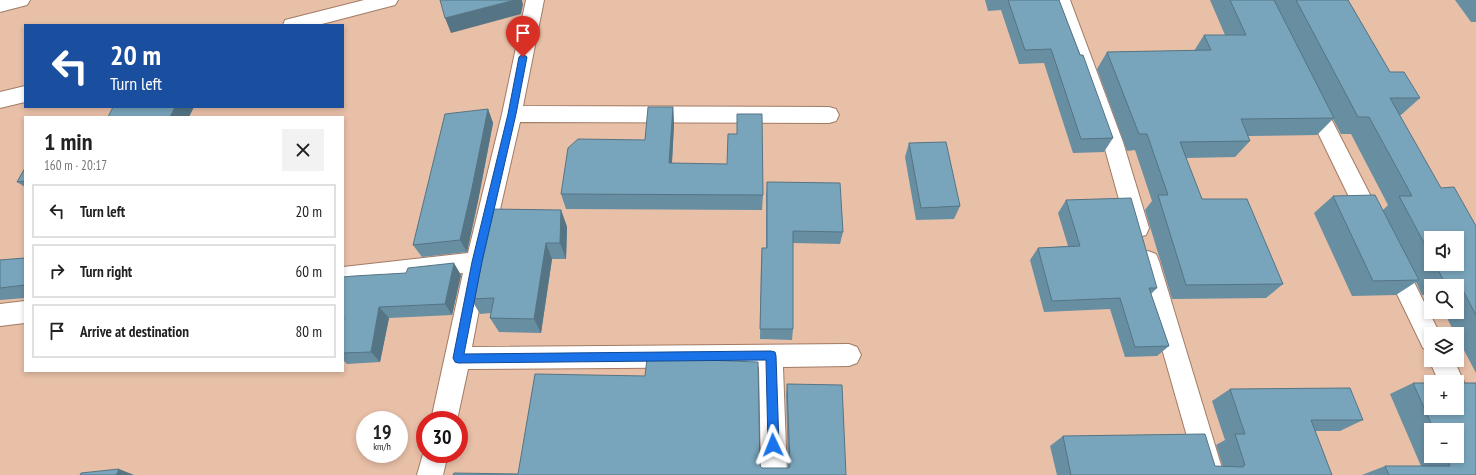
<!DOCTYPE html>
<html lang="en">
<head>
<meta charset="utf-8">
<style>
  :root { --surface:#fff; --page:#f2f2f2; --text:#222; --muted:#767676; --line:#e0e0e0 }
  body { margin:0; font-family:"PT Sans Narrow",sans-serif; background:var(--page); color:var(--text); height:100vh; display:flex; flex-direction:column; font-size:15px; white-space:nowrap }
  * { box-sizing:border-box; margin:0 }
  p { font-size:13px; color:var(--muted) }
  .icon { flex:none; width:22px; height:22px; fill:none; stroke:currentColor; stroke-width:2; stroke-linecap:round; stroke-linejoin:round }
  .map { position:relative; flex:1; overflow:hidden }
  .panel { position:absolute; left:24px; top:116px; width:320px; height:256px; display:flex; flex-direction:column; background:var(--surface); border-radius:0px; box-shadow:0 2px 6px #0003 }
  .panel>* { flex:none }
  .top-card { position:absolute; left:24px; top:24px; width:320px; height:84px; border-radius:0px; box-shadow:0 2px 6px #0003; background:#1a4fa0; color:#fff; overflow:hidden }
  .tools { position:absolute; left:1424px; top:231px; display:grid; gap:8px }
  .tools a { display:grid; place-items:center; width:40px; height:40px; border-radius:0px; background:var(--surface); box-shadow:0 2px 6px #0003; font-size:20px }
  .speed { position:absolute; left:356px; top:411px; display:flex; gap:8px; font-size:20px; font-weight:700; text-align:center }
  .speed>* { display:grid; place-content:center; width:52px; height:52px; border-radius:50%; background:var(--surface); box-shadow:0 2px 6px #0003; line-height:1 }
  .speed small { font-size:10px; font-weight:400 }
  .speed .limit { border:6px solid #d22; background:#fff; color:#111 }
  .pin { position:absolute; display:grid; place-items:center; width:34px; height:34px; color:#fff; margin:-41px -17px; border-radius:50% 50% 50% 0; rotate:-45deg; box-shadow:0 0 4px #0007 }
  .pin .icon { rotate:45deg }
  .me { position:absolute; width:44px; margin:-22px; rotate:358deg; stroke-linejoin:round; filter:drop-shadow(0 0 3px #0008) }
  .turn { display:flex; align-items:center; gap:14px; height:84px; padding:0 20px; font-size:18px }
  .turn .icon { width:52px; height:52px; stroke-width:2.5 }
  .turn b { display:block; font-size:28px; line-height:34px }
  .round { display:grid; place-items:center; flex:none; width:42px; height:42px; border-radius:0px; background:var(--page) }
  .headline { display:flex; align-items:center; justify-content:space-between; height:68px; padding:0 20px }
  h1 { font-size:24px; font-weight:700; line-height:30px }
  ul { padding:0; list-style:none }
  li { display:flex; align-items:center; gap:12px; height:54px; margin:0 8px 6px; padding:0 12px; border:2px solid var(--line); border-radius:0px }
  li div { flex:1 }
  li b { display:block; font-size:15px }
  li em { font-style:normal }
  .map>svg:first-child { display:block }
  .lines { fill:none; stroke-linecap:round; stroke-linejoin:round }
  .minor-casing { stroke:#a27b65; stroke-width:2 }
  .minor { fill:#fff; fill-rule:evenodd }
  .wall { fill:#688ea2; fill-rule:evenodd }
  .shaded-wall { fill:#557484 }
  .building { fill:#79a5bc; stroke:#557484 }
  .route { fill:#1a73e8; stroke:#114b97 }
</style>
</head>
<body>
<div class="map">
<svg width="1476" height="475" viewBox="0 0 1476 475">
  <rect width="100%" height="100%" fill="#e8bfa7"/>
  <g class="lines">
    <g class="minor-casing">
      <g id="minor">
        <polygon points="0,0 30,0 27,5 0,12"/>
        <polygon points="364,0 398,0 395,5 318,25 283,25 285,20"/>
        <polygon points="526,0 544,0 523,106 829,107 836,109 839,115 836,121 829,123 520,122 488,262 472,347 849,344 857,347 861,355 857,363 849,366 783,367 787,475 761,475 759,367 468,369 457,420 431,420 463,273 343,287 343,267 468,253 502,114"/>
        <polygon points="1052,0 1070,0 1123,142 1149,228 1146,235 1138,237 1130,235 1127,228 1103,142"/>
        <polygon points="25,86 25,102 0,108 0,92"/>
        <polygon points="1312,92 1319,95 1381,216 1384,223 1381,230 1373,232 1365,230 1302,100 1305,95"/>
        <polygon points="1148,251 1156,254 1159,261 1224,475 1198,475 1137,261 1140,254"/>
        <polygon points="1393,253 1401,256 1440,334 1431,334 1431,351 1423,348 1382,263 1385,256"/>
        <polygon points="25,301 25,323 0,326 0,304"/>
        <polygon points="1431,355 1431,360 1454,360 1464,382 1461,390 1457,392 1457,382 1439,382 1429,360"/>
        <polygon points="425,447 425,454 448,454 443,475 417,475"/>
      </g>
    </g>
    <use href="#minor" class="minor"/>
  </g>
  <g class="wall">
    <polygon points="985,0 1059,0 1113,138 1104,152 1073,153 1044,63 1019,64 1001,10 988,11"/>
    <path d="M1210 0H1348L1390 72 1420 98 1401 115H1399L1441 188 1476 226V373L1457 337V334H1455L1444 312H1457V286H1431V295H1422L1416 282 1396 295 1352 296 1314 213 1333 196 1383 210 1388 205 1351 134H1341L1333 119 1317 135 1248 136 1250 141 1235 157 1186 158 1202 199 1283 284 1266 298 1172 299 1145 210 1152 201 1135 150 1127 151 1097 69 1107 52 1194 51 1204 35H1225ZM1431 238 1457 264H1431Z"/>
    <polygon points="1455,0 1476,0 1476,22 1471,22"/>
    <polygon points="673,107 674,124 672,163 763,195 762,210 566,209 561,194 645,140"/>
    <polygon points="488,109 493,123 478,201 467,252 422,257 413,245"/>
    <polygon points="909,143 960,206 954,219 916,220 905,157"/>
    <polygon points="25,168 25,187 17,182"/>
    <polygon points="767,182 843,232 840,244 793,243 793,329 792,340 760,339 761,260 762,248 766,248 766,195"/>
    <polygon points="1066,200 1157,288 1151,294 1169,346 1157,356 1125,357 1110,309 1044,312 1030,260 1038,248 1068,246 1058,213"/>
    <polygon points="561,210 567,227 566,259 552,259 541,333 499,332 490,318 491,313 480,314 471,299"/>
    <polygon points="25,258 25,298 0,300 0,260"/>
    <polygon points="461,275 452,315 389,318 380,362 347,364 343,360 343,277"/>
    <polygon points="645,376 762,468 788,468 786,394 787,384 846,475 518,474"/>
    <path d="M1413 383H1431V408H1457V383H1476V475H1362L1385 466H1421L1390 394ZM1431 430H1457V456H1431Z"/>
    <polygon points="1230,389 1363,420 1340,431 1315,431 1332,475 1057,475 1050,446 1063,436 1215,466 1223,467 1216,445 1225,440 1212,401"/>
  </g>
  <g class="shaded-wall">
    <polygon points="515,0 522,0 523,5 521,14 451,33 445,18"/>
    <polygon points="175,107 194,107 189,117 170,117"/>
    <polygon points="673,107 674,124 671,179 669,163"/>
    <polygon points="488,109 493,123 478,201 467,252 460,240"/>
    <polygon points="561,210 567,227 566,259 560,243"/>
    <polygon points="546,243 552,259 541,333 534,319"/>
    <polygon points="454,263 461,275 452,315 445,304"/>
    <polygon points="379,307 389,318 380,362 371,352"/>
    <polygon points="119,469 134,475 116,475"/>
  </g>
  <g class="building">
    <polygon points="440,0 515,0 445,18"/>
    <polygon points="1008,0 1059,0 1080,55 1083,55 1113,138 1081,139 1051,49 1025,50"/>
    <polygon points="1230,0 1274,0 1334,118 1241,119 1250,141 1180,142 1202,199 1247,199 1283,284 1186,285 1158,195 1168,195 1147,134 1139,134 1107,52 1211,50 1204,35 1246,35"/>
    <polygon points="1296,0 1348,0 1390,72 1404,72 1420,98 1390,98 1441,188 1454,187 1476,226 1476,315 1458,281 1444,281 1435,264 1457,264 1457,238 1431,238 1431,256 1399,196 1412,196 1369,117 1358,117"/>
    <polygon points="113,107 175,107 170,117 108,117"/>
    <polygon points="648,107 673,107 669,163 727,164 728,134 737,134 737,114 762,114 763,195 561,194 568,148 578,139 645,140"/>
    <polygon points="488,109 472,188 460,240 413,245 445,114"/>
    <polygon points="946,142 960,206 921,208 909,143"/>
    <polygon points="25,168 25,181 17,182"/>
    <polygon points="767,182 840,183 843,232 793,231 793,329 760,329 762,248 767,248"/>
    <polygon points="1375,195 1419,280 1373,281 1333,196"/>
    <polygon points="1131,198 1157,288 1149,288 1169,346 1135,347 1120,298 1052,301 1038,248 1080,246 1066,200"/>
    <polygon points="490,209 561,210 560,243 546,243 534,319 490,318 494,298 471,299"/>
    <polygon points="25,258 25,285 0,288 0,260"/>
    <polygon points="454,263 445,304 379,307 371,352 343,353 343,323 344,317 343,317 343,277 354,276 406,273 408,268"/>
    <polygon points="647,358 758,362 760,466 762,468 789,468 790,466 787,384 842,385 846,475 453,475 454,473 518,474 535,374 645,376"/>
    <polygon points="1413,383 1431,383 1431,408 1457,408 1457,383 1476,383 1476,475 1389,475 1385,466 1450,466 1446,456 1457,456 1457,430 1434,430"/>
    <polygon points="1350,388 1363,420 1311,420 1332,475 1071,475 1063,436 1205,434 1215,466 1243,467 1245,465 1235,434 1245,434 1230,389"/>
    <polygon points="119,469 116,475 80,475 81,473"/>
  </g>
  <polygon class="route" points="523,54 527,57 516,114 482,262 464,354 771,351 775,352 776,356 779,445 777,449 773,450 770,449 768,445 766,360 458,363 455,362 453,358 472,262 508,114 519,57"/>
</svg>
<div class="tools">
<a><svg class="icon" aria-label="sound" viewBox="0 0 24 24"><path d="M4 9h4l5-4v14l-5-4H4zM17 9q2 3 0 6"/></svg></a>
<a><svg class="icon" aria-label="search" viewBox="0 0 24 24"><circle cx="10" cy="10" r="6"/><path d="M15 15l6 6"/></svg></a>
<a><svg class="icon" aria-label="layers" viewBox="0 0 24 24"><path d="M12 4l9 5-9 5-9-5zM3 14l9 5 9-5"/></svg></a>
<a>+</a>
<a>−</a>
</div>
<div class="speed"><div>19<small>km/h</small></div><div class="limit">30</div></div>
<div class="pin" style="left:523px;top:57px;background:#d93025"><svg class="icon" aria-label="arrive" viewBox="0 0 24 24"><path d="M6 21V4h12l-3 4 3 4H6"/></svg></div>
<svg class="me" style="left:773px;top:445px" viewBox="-20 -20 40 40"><path d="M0-17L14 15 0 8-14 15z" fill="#1a73e8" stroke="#fff" stroke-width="4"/></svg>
<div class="top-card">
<div class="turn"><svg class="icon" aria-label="left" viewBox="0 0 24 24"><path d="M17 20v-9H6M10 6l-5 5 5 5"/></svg><div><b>20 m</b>Turn left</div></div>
</div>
<section class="panel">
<div class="headline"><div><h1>1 min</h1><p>160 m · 20:17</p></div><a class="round"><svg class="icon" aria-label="close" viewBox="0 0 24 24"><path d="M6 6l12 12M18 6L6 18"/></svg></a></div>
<ul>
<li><svg class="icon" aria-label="left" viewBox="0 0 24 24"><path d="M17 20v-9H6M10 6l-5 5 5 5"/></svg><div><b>Turn left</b></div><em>20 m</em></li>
<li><svg class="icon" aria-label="right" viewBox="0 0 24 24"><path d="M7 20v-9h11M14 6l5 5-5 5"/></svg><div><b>Turn right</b></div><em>60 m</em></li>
<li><svg class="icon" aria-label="arrive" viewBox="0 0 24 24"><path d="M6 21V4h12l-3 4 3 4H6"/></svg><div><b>Arrive at destination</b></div><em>80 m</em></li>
</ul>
</section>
</div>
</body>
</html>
